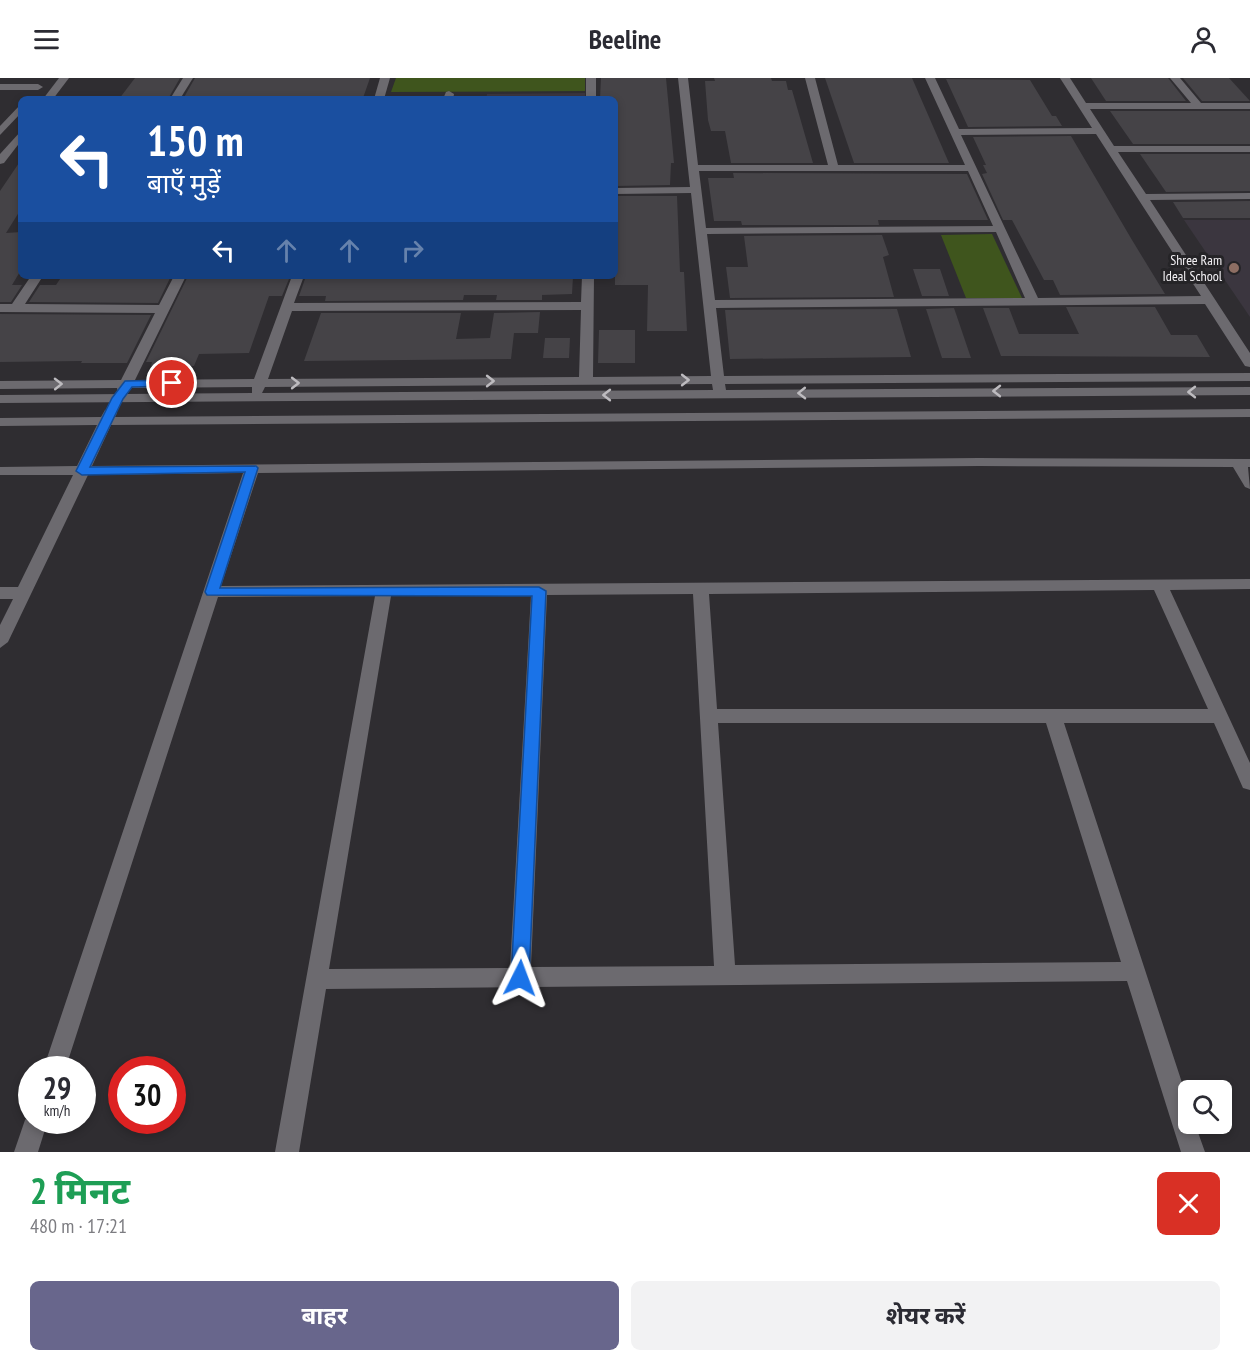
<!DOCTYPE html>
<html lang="hi">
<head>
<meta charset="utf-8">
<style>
  :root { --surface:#fff; --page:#f2f2f3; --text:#2b2b33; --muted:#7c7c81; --accent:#68668c }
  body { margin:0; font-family:"PT Sans Narrow","Noto Sans Devanagari",sans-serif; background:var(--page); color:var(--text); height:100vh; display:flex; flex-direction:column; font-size:22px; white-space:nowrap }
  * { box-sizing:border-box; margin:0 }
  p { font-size:20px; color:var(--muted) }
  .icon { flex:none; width:33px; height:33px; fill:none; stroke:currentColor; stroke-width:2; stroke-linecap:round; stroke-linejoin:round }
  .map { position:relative; height:1074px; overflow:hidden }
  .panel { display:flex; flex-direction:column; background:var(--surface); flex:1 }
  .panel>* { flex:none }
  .guide { position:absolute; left:18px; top:18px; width:600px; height:183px; border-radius:9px; box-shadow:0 3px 9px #0003; background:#1a4fa0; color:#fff; overflow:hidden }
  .buttons { position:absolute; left:1178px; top:1002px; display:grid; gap:12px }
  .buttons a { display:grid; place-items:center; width:54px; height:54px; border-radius:9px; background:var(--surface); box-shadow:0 3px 9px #0003; font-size:30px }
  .speed { position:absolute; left:18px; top:978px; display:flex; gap:12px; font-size:30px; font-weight:700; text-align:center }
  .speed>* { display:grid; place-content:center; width:78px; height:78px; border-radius:50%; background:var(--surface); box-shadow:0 3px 9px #0003; line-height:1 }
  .speed small { font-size:15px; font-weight:400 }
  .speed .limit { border:9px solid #d22; background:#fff; color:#111 }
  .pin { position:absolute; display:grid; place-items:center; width:51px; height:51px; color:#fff; margin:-26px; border:3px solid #fff; border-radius:50%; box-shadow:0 2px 6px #0007 }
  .me { position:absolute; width:66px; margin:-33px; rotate:3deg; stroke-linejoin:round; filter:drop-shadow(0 0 4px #0008) }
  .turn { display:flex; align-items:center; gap:21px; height:126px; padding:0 30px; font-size:27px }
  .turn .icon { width:78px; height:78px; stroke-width:2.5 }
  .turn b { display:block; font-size:42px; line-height:51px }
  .lanes { display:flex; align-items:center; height:57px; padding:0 30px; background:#0003; justify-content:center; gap:30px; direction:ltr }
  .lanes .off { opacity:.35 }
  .round { display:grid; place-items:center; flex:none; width:63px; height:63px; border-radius:9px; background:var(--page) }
  .head { display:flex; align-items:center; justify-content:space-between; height:102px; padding:0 30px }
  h1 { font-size:36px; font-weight:700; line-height:45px; color:#1e9e55 }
  .action { display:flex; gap:12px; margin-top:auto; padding:12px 30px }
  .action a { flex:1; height:69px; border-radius:9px; background:var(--accent); color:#fff; font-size:24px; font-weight:700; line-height:69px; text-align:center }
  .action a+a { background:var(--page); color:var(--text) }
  header { display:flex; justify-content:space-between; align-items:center; height:78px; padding:0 30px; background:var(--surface); font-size:27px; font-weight:700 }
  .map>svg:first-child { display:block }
  .built { fill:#3b363f }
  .green { fill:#3f551d }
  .building { fill:#454347 }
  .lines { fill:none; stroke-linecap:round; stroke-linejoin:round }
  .minor { fill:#6c6a6f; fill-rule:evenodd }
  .oneway { stroke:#bdbbbf }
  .route { fill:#1a73e8; stroke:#114b97; stroke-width:1.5 }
  .education-dot { fill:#8d6e63; stroke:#252427; stroke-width:2 }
  .labels { text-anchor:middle; stroke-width:6; stroke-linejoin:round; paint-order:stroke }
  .far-poi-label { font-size:14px; fill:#f3f1f4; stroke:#252427; text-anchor:end }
</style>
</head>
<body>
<header><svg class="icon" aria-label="menu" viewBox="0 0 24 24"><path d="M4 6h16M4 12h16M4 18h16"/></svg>Beeline<svg class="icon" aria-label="person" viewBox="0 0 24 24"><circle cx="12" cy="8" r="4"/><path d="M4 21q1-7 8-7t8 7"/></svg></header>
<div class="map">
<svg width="1250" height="1074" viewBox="0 0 1250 1074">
  <rect width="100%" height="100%" fill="#2f2d31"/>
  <g class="built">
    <polygon points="585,15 585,21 486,21 487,16"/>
    <polygon points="1184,142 1250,142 1250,239"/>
  </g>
  <g class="green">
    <polygon points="396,0 585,0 585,13 391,14"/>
    <polygon points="992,156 1022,220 966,220 941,157"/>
  </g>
  <g class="building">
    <polygon points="135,0 180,0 168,21 119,21"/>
    <polygon points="195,0 370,0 363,20 183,21"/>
    <polygon points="601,0 666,0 674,85 671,85 670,107 615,108 615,21 600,21"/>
    <polygon points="714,0 771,0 772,3 786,3 788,12 792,12 813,85 731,85 725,53 711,53 708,42 705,3 715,3"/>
    <polygon points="825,0 912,0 949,85 854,85"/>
    <polygon points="1091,0 1168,0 1186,23 1106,23"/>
    <polygon points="1183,0 1229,0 1250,23 1202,23"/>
    <polygon points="946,1 1030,2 1052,38 1056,38 1062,48 968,49"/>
    <polygon points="1110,33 1250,33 1250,66 1133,66"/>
    <polygon points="1071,58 1132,162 1165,216 1060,217 1053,202 1044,202 1012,142 1003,142 982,96 987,95 983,87 986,87 973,59"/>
    <polygon points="1140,76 1250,76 1250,113 1166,114"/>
    <polygon points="21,82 21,131 6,155 21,154 21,192 12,207 22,207 11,224 0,224 0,113"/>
    <polygon points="733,95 967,96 988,142 878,142 879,147 742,147 741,143 714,143 708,100 734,100"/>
    <polygon points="615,118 677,118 680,194 684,194 687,253 647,253 648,207 615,207"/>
    <polygon points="1250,123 1250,140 1183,140 1173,124"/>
    <polygon points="882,157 889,177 883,179 894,219 730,220 726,189 748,189 744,158"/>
    <polygon points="913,191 940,191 949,218 922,218"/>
    <polygon points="62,198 171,198 158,225 29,224 40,207 56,207"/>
    <polygon points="188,198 277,198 276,201 289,201 282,218 269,218 249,275 199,276 194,288 151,288 152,284 146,284"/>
    <polygon points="341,199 398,200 573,199 572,216 542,217 542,222 496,222 497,217 464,217 463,222 325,223 326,218 299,218 305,201"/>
    <polygon points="1066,229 1155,229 1171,257 1197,257 1210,279 1001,278 983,230 1009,230 1019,256 1079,256"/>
    <polygon points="954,230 971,280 942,280 926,231"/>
    <polygon points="897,231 911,279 730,281 725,232"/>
    <polygon points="540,234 538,255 514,255 511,281 304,283 321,235 461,235 456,261 490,260 494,235"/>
    <polygon points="0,236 151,237 127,285 81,285 82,283 0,284"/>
    <polygon points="599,252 635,252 635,285 598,285"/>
    <polygon points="545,260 570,260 569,280 543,280"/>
  </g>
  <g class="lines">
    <g class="minor">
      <polygon points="59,0 69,0 53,21 43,21"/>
      <polygon points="183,0 193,0 180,21 170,21"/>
      <polygon points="380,0 390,0 384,21 374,21"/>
      <rect x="586" y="0" width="10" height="21"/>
      <path d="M678 0H688L698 87H828L805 0H815L838 87H965L925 0H935L959 51 1092 50 1060 0H1070L1086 25H1191L1170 0H1180L1201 25H1250V31H1090L1114 68H1250V74H1118L1146 116 1250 115V121L1150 122 1250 275V289L1245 288 1205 226 716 230 724 298 1250 295V303L725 306 726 312 1250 309V317L0 325V317L252 315V309L131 310 123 316 118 315 117 310 0 311V303L121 302 155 235 0 234V226H12L31 198H43L25 226 159 227 174 198H186L135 302 254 301 292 198H304L294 225 581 224 582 198H594L593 299 711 298 691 115 615 116V110L690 109ZM1096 56 1201 218 1038 220 961 57ZM699 93H968L993 148 706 150ZM996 154 1025 220 715 222 707 156ZM581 232 579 299 268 301 292 233ZM712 306 713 312 262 315 265 309Z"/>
      <polygon points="0,6 38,6 43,9 38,12 0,12"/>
      <polygon points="449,13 454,16 453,21 443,21 446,14"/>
      <polygon points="21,26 21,35 0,57 0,48"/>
      <polygon points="21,53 21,63 4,85 0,86 0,76"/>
      <path d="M110 331 117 335 115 339 1250 331V339L111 347 92 388 979 380 1250 381V389H1248L1250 411 1245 409 1233 389 979 388 258 395 221 508 1250 501V511L1170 512 1250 685V712L1243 710 1214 645H1064L1188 1023V1046H1195L1205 1074H1181L1127 903 326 911 299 1074H275L375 518 218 519 65 992H43L243 395 88 397 8 564 0 570V547L13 521H0V509H18L73 397H0V389L77 388 97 347 0 348V340L101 339 105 332ZM1154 512 1208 631H717L709 516ZM693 516 714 888 531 889 547 517ZM531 517 510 890 329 891 391 518ZM718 645H1046L1121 884 735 887Z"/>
      <polygon points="32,1033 32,1042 48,1042 38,1074 14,1074 25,1042"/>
    </g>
  </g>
  <defs><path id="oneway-chevron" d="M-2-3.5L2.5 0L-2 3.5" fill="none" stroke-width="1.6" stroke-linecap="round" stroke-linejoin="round" transform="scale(1.5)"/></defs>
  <g class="oneway">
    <use href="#oneway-chevron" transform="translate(685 302)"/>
    <use href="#oneway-chevron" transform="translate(490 303)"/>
    <use href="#oneway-chevron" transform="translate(295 305)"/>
    <use href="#oneway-chevron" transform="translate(58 306) rotate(-1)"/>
    <use href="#oneway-chevron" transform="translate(997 313) rotate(-180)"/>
    <use href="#oneway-chevron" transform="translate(1192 314) rotate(-180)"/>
    <use href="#oneway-chevron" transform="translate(802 315) rotate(179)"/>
    <use href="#oneway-chevron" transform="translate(607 317) rotate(180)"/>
  </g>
  <polygon class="route" points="172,302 178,305 176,308 132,309 123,321 90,389 256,388 258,390 220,510 539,509 546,513 529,900 526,905 520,907 514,905 511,900 532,518 207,517 205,514 245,394 82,397 76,393 112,320 125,303"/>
  <circle class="education-dot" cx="1234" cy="190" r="6"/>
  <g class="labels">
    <g class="far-poi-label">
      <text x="1222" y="187">Shree Ram<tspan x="1222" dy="16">Ideal School</tspan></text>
    </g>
  </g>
</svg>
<div class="buttons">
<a><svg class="icon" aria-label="search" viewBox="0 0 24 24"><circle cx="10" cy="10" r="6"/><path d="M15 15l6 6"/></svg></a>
</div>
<div class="speed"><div>29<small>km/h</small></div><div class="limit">30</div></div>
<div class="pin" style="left:172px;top:305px;background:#d93025"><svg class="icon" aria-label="arrive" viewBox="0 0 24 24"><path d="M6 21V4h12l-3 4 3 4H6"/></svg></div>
<svg class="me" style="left:520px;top:900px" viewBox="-20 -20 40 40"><path d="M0-17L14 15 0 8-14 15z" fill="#1a73e8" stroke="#fff" stroke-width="4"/></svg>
<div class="guide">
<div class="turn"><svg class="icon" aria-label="left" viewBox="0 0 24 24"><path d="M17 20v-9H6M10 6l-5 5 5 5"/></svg><div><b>150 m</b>बाएँ मुड़ें</div></div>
<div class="lanes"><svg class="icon" aria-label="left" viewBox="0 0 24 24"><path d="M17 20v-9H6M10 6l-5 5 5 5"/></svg><svg class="icon off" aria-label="ahead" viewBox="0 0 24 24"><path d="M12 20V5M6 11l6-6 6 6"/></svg><svg class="icon off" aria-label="ahead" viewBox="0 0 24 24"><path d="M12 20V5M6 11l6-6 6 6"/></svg><svg class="icon off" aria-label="right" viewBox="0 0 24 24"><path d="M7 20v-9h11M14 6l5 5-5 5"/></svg></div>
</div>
</div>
<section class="panel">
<div class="head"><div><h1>2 मिनट</h1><p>480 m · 17:21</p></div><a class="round" style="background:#d93025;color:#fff"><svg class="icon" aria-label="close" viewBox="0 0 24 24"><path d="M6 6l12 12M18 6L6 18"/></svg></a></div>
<div class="action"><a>बाहर</a><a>शेयर करें</a></div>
</section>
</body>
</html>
